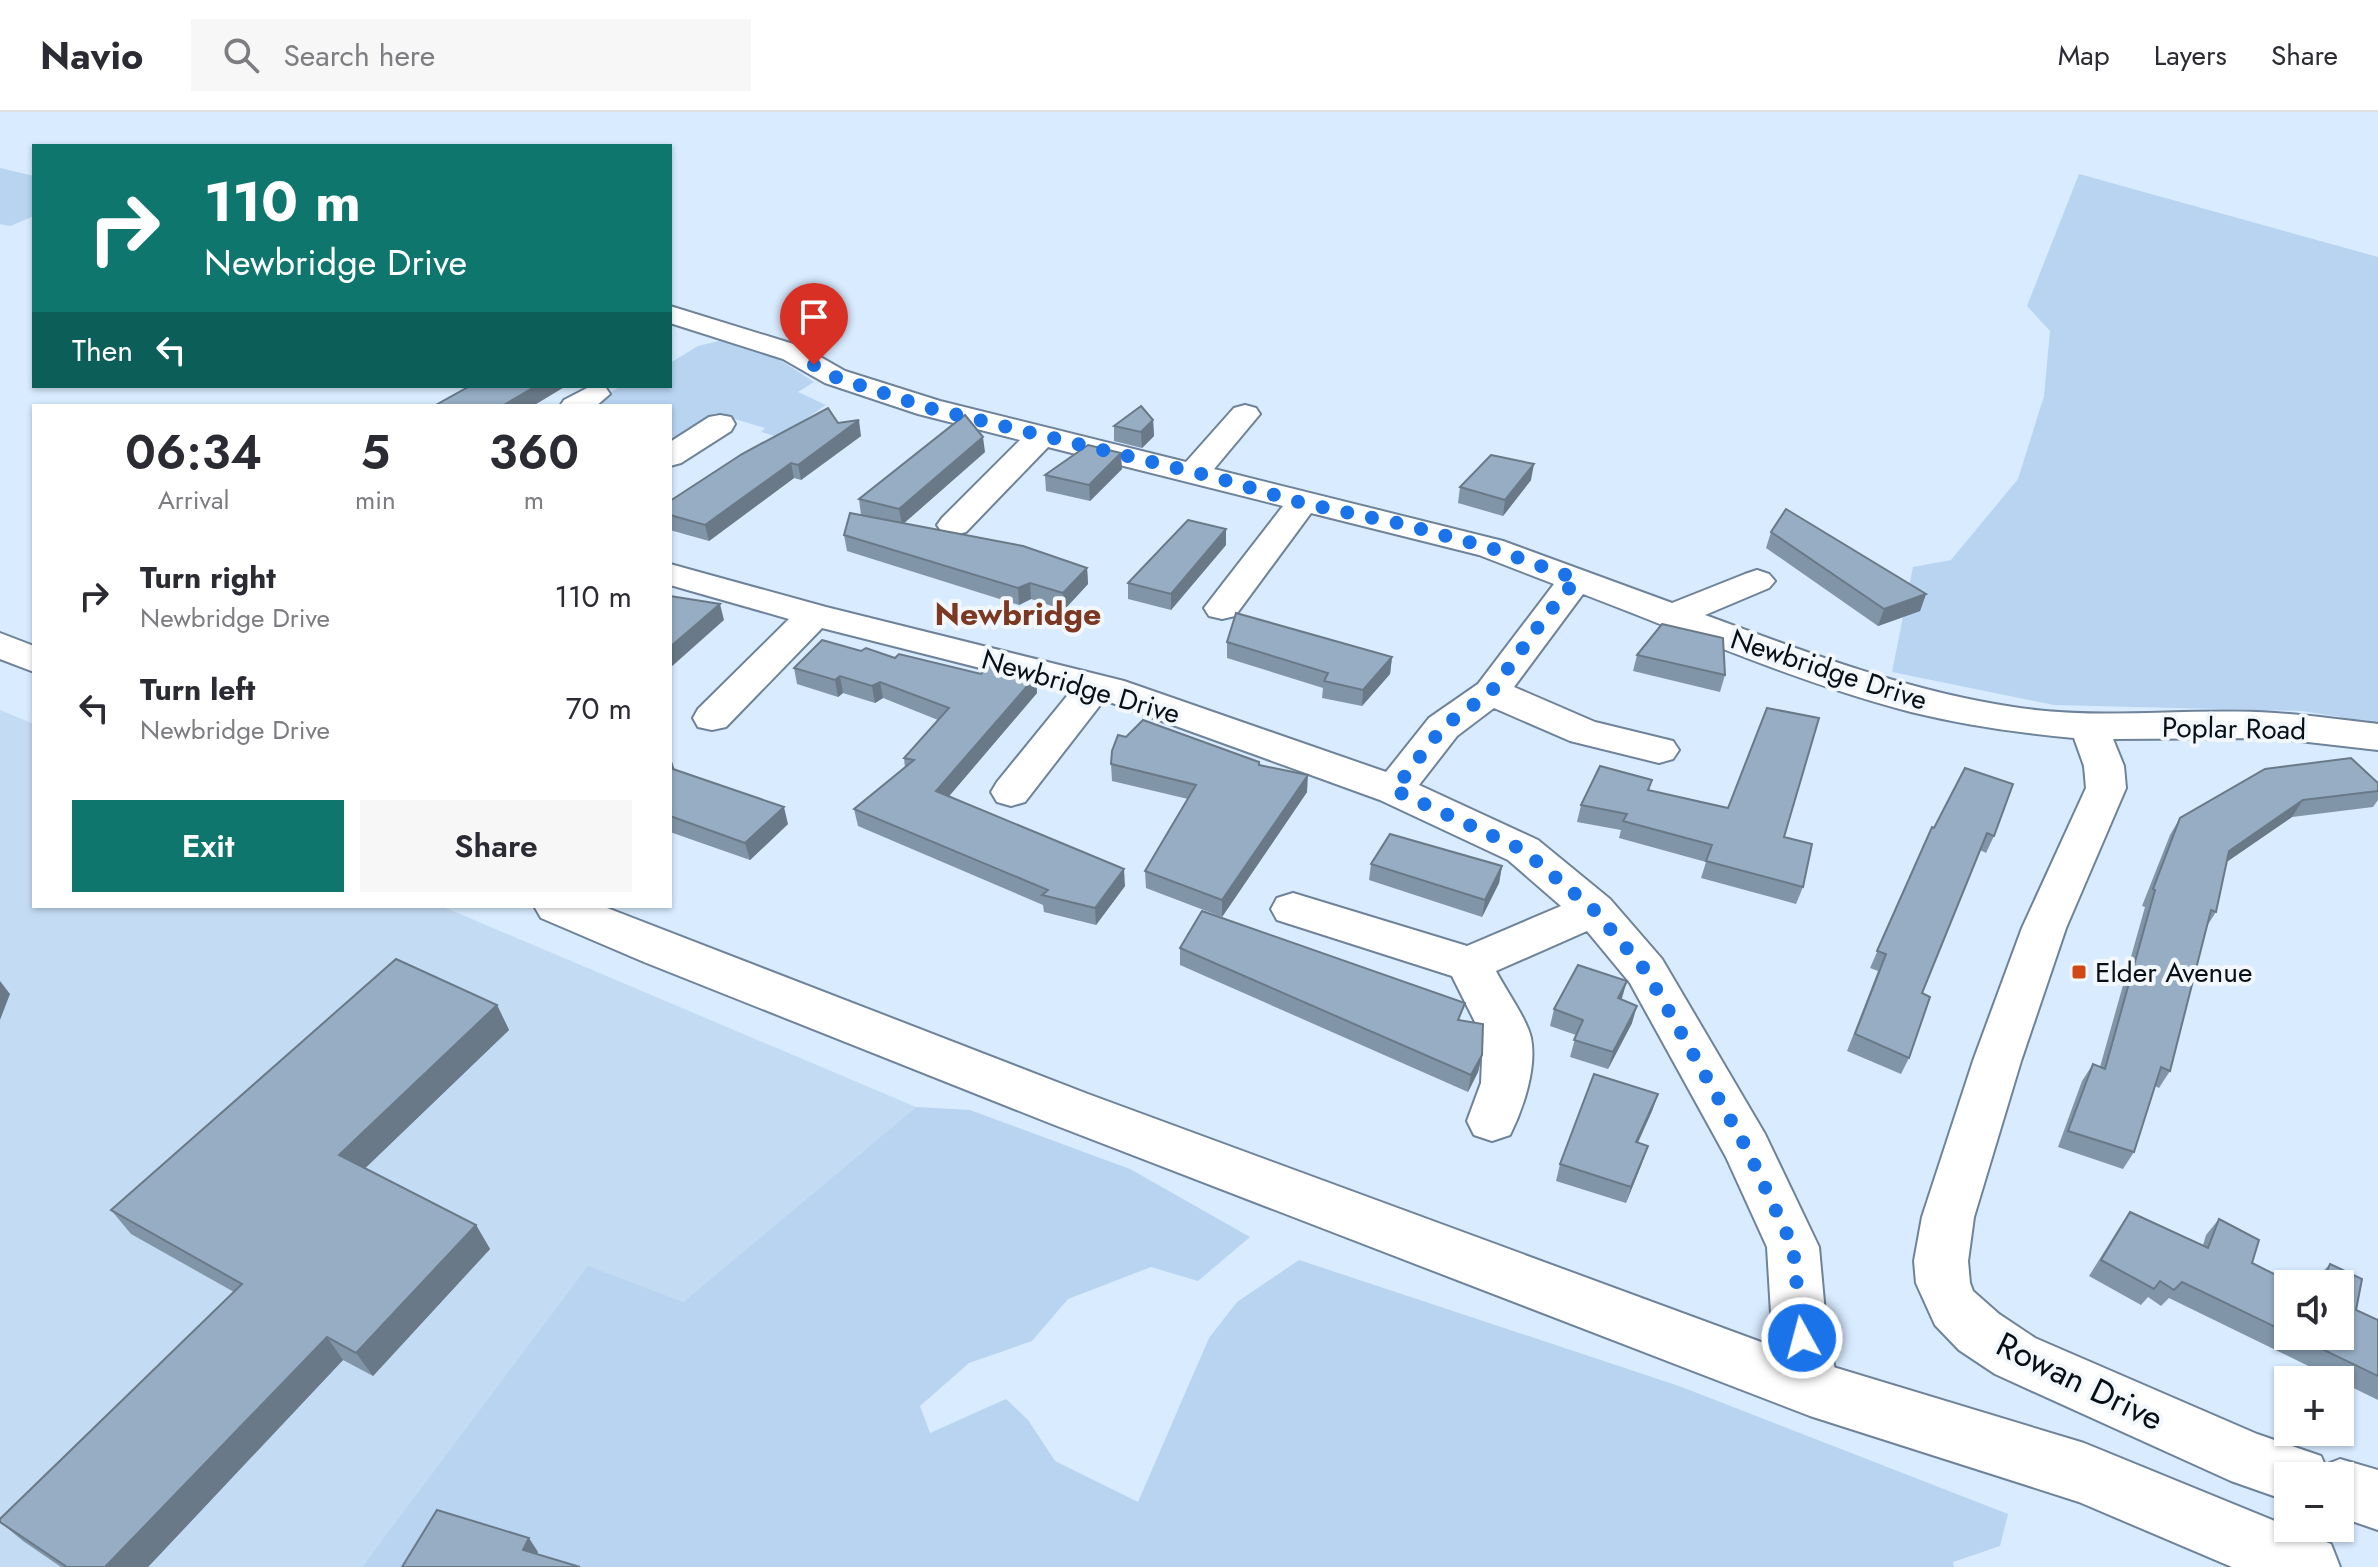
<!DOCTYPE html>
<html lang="en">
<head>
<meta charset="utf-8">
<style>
  :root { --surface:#fff; --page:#f7f7f7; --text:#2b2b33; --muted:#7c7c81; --line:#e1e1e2; --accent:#0f766e }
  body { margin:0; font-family:Jost,sans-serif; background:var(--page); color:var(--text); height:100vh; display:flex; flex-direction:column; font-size:30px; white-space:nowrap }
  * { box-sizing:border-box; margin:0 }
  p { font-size:26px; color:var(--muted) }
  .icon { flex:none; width:44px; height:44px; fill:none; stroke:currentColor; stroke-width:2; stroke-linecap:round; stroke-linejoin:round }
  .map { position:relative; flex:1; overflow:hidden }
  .details { position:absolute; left:32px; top:292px; width:640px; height:504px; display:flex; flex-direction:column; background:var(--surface); border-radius:0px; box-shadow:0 2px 6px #0004 }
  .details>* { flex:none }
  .guide { position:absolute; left:32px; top:32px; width:640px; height:244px; border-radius:0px; box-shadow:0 2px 6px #0004; background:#0f766e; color:#fff; overflow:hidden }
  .buttons { position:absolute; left:2274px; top:1158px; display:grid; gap:16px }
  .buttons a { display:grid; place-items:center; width:80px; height:80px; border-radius:0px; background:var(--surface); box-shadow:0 2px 6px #0004; font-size:40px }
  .pin { position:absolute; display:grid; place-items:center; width:68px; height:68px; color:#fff; margin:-82px -34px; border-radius:50% 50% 50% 0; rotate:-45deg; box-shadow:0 0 8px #0007 }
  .pin .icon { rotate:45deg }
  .me { position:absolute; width:88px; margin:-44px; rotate:353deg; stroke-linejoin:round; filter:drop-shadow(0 0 6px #0008) }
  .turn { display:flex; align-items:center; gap:28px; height:168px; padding:0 40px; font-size:36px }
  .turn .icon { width:104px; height:104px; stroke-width:2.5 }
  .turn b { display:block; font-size:56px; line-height:68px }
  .then { display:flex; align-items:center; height:76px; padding:0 40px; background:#0003; gap:16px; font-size:30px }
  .eta { display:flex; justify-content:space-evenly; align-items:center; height:136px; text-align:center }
  .eta b { font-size:48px; font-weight:600; line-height:56px }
  .action { display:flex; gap:16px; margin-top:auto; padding:16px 40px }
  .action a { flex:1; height:92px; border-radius:0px; background:var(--accent); color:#fff; font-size:32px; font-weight:600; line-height:92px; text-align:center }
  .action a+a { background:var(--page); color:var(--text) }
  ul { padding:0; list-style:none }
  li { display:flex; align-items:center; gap:24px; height:112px; padding:0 40px }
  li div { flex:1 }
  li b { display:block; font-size:30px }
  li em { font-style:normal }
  header { display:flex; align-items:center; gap:48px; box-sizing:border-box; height:112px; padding:0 40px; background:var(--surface); border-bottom:2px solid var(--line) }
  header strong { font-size:38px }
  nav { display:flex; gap:44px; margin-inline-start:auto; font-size:28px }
  .search { width:560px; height:72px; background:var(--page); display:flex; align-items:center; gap:20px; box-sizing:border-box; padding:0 28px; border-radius:0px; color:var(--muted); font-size:30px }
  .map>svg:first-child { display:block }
  .built { fill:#c4dcf3 }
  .green { fill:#b8d4f1 }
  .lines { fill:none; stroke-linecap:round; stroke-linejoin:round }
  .street-casing { stroke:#6e8399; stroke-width:4 }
  .highway-casing { stroke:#6e8399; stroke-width:4 }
  .street { fill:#fff; fill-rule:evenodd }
  .highway { fill:#fff; fill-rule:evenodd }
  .wall { fill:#8195a8 }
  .shaded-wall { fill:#697988 }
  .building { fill:#96adc3; stroke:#697988; stroke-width:2 }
  .route { stroke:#1a73e8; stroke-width:14; stroke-dasharray:0 25.2 }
  .poi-dot { fill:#d04915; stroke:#f2f7fc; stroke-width:3 }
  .labels { text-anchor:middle; stroke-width:8; stroke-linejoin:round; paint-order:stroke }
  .street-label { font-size:28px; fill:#081017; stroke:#f2f7fc }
  .poi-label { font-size:28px; fill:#081017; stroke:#f2f7fc; text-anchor:start }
  .quarter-label { font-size:32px; font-weight:bold; fill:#7b3822; stroke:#f2f7fc }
  .near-street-label { font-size:34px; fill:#081017; stroke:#f2f7fc }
</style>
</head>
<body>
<header>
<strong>Navio</strong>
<div class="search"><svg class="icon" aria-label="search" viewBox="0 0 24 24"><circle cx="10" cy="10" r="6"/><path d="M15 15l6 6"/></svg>Search here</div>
<nav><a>Map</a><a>Layers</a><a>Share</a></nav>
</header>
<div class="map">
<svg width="2378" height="1455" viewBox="0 0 2378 1455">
  <rect width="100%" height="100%" fill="#d8ebff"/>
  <polygon class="built" points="0,598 34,612 34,794 441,794 916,995 683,1190 450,1340 362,1455 0,1455"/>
  <g class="green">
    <polygon points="0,56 34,64 34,104 10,114 0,112"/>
    <polygon points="2079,62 2378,145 2378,611 2302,599 2054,593 1892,560 1913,455 1951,448 2018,367 2044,284 2050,219 2027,194"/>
    <path d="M719 229C754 230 786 251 814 270L798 280 826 293 779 325 761 320 765 316 715 301 670 333V294H585L622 274H670V251L698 234Z"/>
    <polygon points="916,995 970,998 1130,1057 1250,1125 1198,1169 1151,1155 1068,1187 1032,1229 969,1251 920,1294 930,1321 1006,1287 1028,1308 1055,1349 1138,1390 1209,1226 1237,1190 1299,1148 1679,1274 2008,1402 2000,1434 1953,1450 1954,1455 543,1455 532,1452 538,1441 408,1455 362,1455 588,1154 683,1190"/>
  </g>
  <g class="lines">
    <g class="street-casing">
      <g id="street">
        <path d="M670 194 803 235 845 259 940 289 1186 350 1234 296 1245 293 1256 296 1260 302 1214 357 1503 429 1672 491 1745 462 1757 458 1769 462 1775 469 1769 476 1705 503C1806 540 1906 579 2013 595 2100 609 2188 595 2275 601 2309 603 2344 608 2378 612V638L2274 626 2113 627 2124 654 2126 676 2066 816 2021 949 1974 1105 1968 1149 1970 1171 1973 1179 1999 1202 2035 1226 2257 1322 2321 1344 2325 1353 2340 1347 2378 1358V1418L2340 1405V1364H2288V1389L2231 1369 1995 1262 1959 1238 1935 1213 1916 1171 1914 1149 1922 1105 1973 949 2022 816 2086 676 2084 654 2074 626C2019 621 1964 613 1911 600 1799 571 1691 523 1583 482L1514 575 1595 610 1673 629 1679 638 1673 647 1659 651 1570 629 1494 596 1457 624 1419 673 1538 728 1610 787 1662 847 1765 1022 1819 1135 1825 1201 1838 1276 1830 1295 1810 1303 1790 1295 1782 1276 1771 1201 1767 1135 1726 1045 1630 871 1587 819 1496 859C1505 877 1527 907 1531 926 1537 956 1523 997 1510 1023L1492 1029 1474 1023 1467 1009 1481 971 1483 926 1452 864 1277 808 1271 797 1277 786 1293 781 1467 834 1561 794 1508 748 1380 688 1104 588 1025 690 1011 694 997 690 991 680 997 670 1071 579 822 516 726 615 712 618 698 615 693 606 698 597 789 507 670 473V452L826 495 1124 569 1386 660 1429 606 1478 572 1554 472 1479 443 1311 401 1235 504 1222 507 1209 504 1204 496 1283 394 1048 335 966 420 954 423 942 420 937 413 942 406 1020 328 918 302 825 271 783 247 670 211Z"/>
        <polygon points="591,274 606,276 610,282 596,294 560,294 564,288"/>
        <polygon points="720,303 731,305 735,312 731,319 681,351 670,354 670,330 709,305"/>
      </g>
    </g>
    <g class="highway-casing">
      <g id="highway">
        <polygon points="0,521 34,534 34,560 0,547"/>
        <polygon points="534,794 602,794 1088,982 1810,1248 2084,1331 2331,1432 2340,1455 2232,1455 2079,1390 1810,1304 1052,1012 644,850 541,806"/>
      </g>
    </g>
    <use href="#street" class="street"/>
    <use href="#highway" class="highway"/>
  </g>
  <g class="wall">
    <polygon points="1153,308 1154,324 1142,336 1114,329 1114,314"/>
    <polygon points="838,311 861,324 801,368 794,366 709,429 670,418 670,389"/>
    <polygon points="985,340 904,411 1087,456 1088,472 1064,498 1031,487 1019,493 847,439 844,423 861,403 859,387"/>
    <polygon points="1122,357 1090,389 1046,379 1045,363"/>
    <polygon points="1531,368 1503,404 1458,391 1460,375"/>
    <polygon points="1771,420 1926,482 1920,499 1878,514 1766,436"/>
    <polygon points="1226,433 1171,498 1128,487 1128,471"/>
    <polygon points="1227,530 1392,545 1390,562 1362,594 1322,586 1323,576 1227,546"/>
    <polygon points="861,539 981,562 1036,564 1037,581 949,684 1125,774 1096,813 1044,800 1043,793 858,714 854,697 905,656 904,646 938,608 883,586 875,591 843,581 838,585 797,572 794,556"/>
    <polygon points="1637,543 1725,563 1720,580 1633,559"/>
    <polygon points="670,643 674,657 788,712 750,748 670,720"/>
    <polygon points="1259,650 1259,653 1307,680 1222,805 1146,776 1145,759 1188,687 1112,669 1111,652"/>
    <polygon points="1965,656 1994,724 1986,741 1980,738 1922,881 1909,946 1901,962 1847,939 1878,859 1870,856 1932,715 1934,716"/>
    <polygon points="1652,668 1649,678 1784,725 1803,775 1796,792 1701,766 1706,750 1619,726 1621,718 1577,710 1581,693"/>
    <polygon points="2378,671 2378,688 2373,695 2292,705 2226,750 2216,800 2207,814 2170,959 2159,976 2155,974 2134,1040 2123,1057 2058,1035 2082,969 2093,952 2100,955 2145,795 2142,794 2170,723 2180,706"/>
    <polygon points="1371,752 1502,754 1499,771 1482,805 1369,768"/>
    <polygon points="1180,836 1462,908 1482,943 1478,960 1468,980 1180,853"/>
    <polygon points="1622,887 1632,911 1608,957 1570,945 1576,923 1550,914 1554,897"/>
    <polygon points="497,893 509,918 365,1056 476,1113 490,1137 373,1264 343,1248 148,1455 61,1455 23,1429 0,1410 234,1180 131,1122 111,1098"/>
    <polygon points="1658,982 1652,999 1638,1031 1642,1051 1626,1091 1556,1069 1560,1052"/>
    <polygon points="2130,1100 2203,1133 2206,1123 2219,1107 2252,1151 2288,1172 2288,1224 2340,1224 2340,1172 2313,1172 2315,1168 2330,1152 2356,1198 2378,1208 2378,1288 2169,1186 2161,1194 2148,1185 2141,1193 2089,1164 2119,1116"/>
  </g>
  <g class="shaded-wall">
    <polygon points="536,274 566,274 533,294 502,294"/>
    <polygon points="859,308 861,324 801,368 798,353"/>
    <polygon points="1153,308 1154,324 1142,336 1141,320"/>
    <polygon points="983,325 985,340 902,413 899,397"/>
    <polygon points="1121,341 1122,357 1090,389 1089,373"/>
    <polygon points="791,351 794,366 709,429 705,413"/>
    <polygon points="1534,352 1531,368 1503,404 1505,388"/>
    <polygon points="1226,417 1226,433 1171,498 1171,482"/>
    <polygon points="1087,456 1088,472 1064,498 1063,481"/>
    <polygon points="1030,471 1031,487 1019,493 1018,476"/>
    <polygon points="1926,482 1920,499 1878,514 1884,497"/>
    <polygon points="720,492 724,508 670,556 670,535"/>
    <polygon points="1392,545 1390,562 1362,594 1363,578"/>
    <polygon points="840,564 843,581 838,585 835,568"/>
    <polygon points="1036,564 1037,581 939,696 936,679"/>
    <polygon points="880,570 883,586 875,591 872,574"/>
    <polygon points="670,643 675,659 670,667"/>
    <polygon points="1308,663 1307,680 1222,805 1222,788"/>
    <polygon points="2303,688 2292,705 2218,756 2229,739"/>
    <polygon points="784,695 788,712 750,748 745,731"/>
    <polygon points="1502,754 1499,771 1482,805 1485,788"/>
    <polygon points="1124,757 1125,774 1096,813 1095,796"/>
    <polygon points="0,869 10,882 0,908"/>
    <polygon points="1627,869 1622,886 1614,903 1618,886"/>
    <polygon points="497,893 509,918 354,1067 339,1043"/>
    <polygon points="1637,894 1632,911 1608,957 1613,940"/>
    <polygon points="1482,943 1478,960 1468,980 1471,963"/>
    <polygon points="1658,982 1652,999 1630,1047 1636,1030"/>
    <polygon points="1648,1034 1642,1051 1626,1091 1631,1075"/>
    <polygon points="476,1113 490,1137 373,1264 356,1241"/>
    <polygon points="327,1225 343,1248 148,1455 105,1455"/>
    <polygon points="529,1426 538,1440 532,1452 523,1438"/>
  </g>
  <g class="building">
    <polygon points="470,274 536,274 502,294 434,294"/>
    <polygon points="1141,294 1153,308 1141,320 1114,314"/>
    <polygon points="828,296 838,311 859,308 798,353 791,351 705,413 670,403 670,389 742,342"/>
    <polygon points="965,303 983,325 899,397 859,387"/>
    <polygon points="1088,333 1121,341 1089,373 1045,363"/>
    <polygon points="1491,343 1534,352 1505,388 1460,375"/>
    <polygon points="1786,397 1926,482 1884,497 1771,420"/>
    <polygon points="850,401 1023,434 1087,456 1063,481 1030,471 1018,476 844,423"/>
    <polygon points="1188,408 1226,417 1171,482 1128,471"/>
    <polygon points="670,484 720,492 670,535"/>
    <polygon points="1236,501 1392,545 1363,578 1324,569 1328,561 1227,530"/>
    <polygon points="1662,512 1723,526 1725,563 1637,543"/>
    <polygon points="822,528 861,539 866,536 895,546 899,542 981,562 990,553 1036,564 936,679 1124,757 1095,796 1042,783 1048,778 854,697 914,648 904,646 949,596 880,570 872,574 840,564 835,568 794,556"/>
    <polygon points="1767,596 1819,606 1784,725 1812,732 1803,775 1706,749 1712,733 1623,709 1627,702 1581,693 1600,654 1652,668 1648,678 1728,696"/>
    <polygon points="1143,608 1259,650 1259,653 1308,663 1222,788 1145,759 1196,673 1111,652 1112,639 1118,623 1126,625"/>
    <polygon points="2351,646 2378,671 2378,679 2303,688 2229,739 2216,800 2211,798 2170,959 2161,955 2134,1040 2068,1019 2093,952 2105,957 2155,778 2153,777 2180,706 2265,657"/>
    <polygon points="670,656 784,695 745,731 670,704"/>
    <polygon points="1965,656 2013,672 1994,724 1987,721 1922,881 1930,885 1909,946 1855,922 1886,842 1877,839 1932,715 1934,716"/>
    <polygon points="1390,722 1502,754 1485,788 1371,752"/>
    <polygon points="1202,799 1465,891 1458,908 1483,912 1482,943 1471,963 1180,836"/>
    <polygon points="396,847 497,893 339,1043 476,1113 356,1241 327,1225 105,1455 67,1455 0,1410 0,1407 242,1172 111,1098"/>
    <polygon points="1578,853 1627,869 1618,886 1637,894 1613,940 1574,928 1583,908 1554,897"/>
    <polygon points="1594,962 1658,982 1636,1030 1648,1034 1631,1075 1560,1052"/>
    <polygon points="2130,1100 2208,1136 2219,1107 2259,1128 2252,1151 2294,1172 2288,1172 2288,1221 2182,1170 2174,1178 2160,1169 2154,1177 2101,1148"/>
    <polygon points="2330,1152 2362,1167 2356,1198 2378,1208 2378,1264 2295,1224 2340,1224 2340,1172 2322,1172"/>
    <polygon points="437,1398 529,1426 523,1438 580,1455 402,1455"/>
  </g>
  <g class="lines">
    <polyline class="route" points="814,253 835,265 929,296 1214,365 1302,391 1402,412 1491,436 1577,467 1546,504 1491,580 1443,615 1394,678 1523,738 1594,798 1646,859 1747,1037 1793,1135 1802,1226"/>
  </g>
  <rect class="poi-dot" x="2071" y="852" width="16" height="16" rx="4"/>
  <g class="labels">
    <g class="street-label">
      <text transform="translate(1829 557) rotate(18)" y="10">Newbridge Drive</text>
      <text transform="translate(1081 574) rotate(16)" y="10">Newbridge Drive</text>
      <text transform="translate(2234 616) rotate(1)" y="10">Poplar Road</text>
    </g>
    <g class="poi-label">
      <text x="2095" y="870">Elder Avenue</text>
    </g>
    <g class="quarter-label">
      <text x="1018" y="513">Newbridge</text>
    </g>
    <g class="near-street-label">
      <text transform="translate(2080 1269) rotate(26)" y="12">Rowan Drive</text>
    </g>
  </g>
</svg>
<div class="buttons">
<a><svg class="icon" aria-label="sound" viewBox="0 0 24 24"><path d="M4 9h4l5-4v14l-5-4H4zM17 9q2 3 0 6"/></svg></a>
<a>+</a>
<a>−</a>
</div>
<div class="pin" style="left:814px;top:253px;background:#d93025"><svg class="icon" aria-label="arrive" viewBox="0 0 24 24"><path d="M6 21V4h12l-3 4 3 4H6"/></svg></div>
<svg class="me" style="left:1802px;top:1226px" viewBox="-20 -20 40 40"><circle r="17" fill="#1a73e8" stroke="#fff" stroke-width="3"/><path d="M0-11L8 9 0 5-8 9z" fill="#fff"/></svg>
<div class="guide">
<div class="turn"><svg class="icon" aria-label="right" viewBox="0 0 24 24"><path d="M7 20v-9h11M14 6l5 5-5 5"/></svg><div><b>110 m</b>Newbridge Drive</div></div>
<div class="then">Then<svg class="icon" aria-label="left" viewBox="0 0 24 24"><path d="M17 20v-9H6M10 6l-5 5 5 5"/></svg></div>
</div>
<section class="details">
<div class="eta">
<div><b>06:34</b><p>Arrival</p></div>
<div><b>5</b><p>min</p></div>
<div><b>360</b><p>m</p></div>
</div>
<ul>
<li><svg class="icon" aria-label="right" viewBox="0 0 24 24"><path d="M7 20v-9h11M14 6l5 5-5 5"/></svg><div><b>Turn right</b><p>Newbridge Drive</p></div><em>110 m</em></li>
<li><svg class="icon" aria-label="left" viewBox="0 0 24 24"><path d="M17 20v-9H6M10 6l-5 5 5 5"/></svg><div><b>Turn left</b><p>Newbridge Drive</p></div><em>70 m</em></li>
</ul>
<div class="action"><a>Exit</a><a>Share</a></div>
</section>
</div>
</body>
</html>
